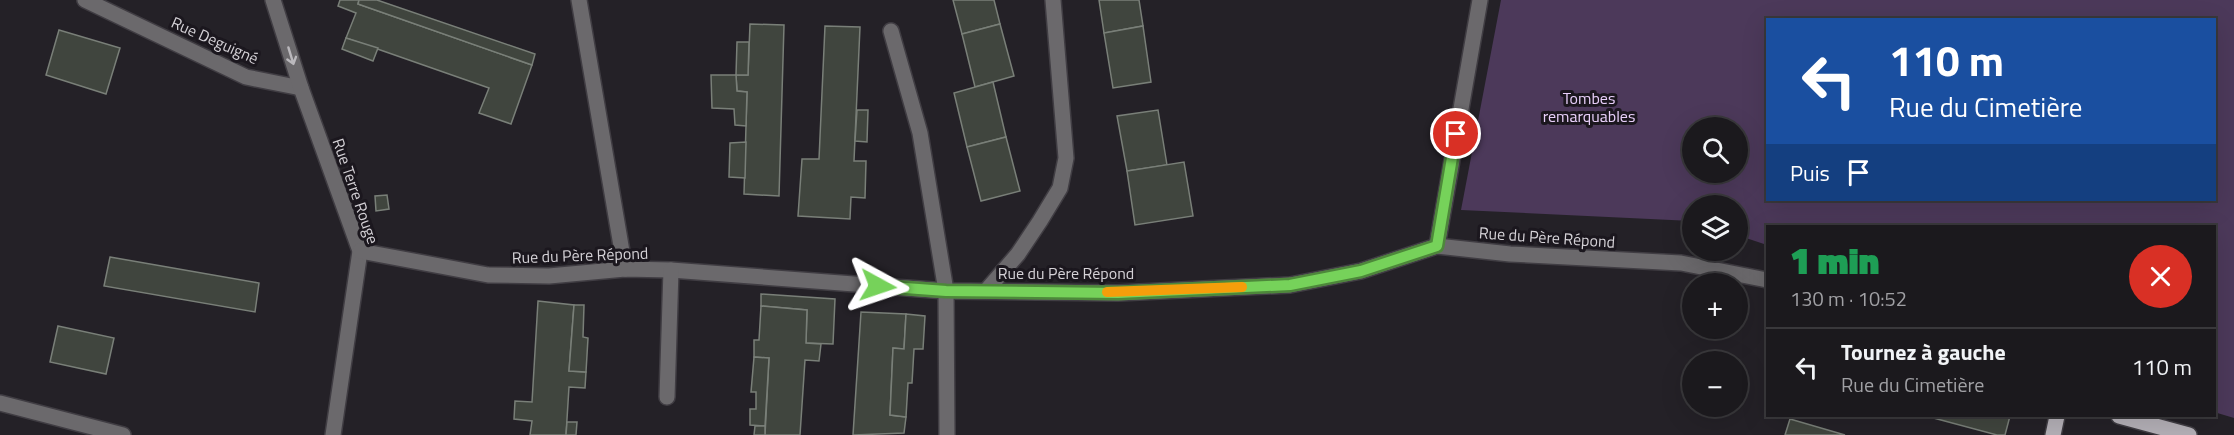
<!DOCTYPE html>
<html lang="fr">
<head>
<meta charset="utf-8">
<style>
  :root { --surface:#1b191d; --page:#242226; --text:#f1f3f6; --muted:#a0a0a4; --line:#39383b }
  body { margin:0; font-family:"Titillium Web",sans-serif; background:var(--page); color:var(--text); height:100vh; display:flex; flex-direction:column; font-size:22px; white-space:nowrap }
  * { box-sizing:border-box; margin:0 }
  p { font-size:20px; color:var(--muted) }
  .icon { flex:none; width:33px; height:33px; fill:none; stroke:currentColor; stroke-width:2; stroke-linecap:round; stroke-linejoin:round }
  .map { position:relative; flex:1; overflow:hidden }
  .sheet { position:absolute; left:1766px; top:225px; width:450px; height:192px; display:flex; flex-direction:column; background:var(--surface); border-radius:0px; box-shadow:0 6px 24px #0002,0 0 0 2px var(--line) }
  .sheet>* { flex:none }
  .top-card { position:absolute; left:1766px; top:18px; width:450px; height:183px; border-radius:0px; box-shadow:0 6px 24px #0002,0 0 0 2px var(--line); background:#1a4fa0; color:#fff; overflow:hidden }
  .controls { position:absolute; left:1682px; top:117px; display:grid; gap:12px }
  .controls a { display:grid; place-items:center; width:66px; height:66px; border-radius:50%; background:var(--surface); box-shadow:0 6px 24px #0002,0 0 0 2px var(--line); font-size:30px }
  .pin { position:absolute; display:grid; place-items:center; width:51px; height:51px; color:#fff; margin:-26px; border:3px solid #fff; border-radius:50%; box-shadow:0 2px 6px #0007 }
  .me { position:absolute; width:66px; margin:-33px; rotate:95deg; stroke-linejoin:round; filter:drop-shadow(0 0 4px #0008) }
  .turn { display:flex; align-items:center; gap:21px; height:126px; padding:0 24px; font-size:27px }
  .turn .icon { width:78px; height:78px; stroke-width:2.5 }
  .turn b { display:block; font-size:42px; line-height:51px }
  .then { display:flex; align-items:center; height:57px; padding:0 24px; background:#0003; gap:12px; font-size:22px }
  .round { display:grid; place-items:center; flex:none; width:63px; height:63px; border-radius:32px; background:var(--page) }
  .headline { display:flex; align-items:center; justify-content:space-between; height:102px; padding:0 24px }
  h1 { font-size:36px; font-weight:800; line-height:45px; color:#1e9e55 }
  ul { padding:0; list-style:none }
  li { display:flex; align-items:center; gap:18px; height:78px; padding:0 24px; border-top:2px solid var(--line) }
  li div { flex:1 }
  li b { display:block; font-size:22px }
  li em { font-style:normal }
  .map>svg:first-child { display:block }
  .green { fill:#4c395a; fill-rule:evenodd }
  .building { fill:#40453e; stroke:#797f78; stroke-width:1.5 }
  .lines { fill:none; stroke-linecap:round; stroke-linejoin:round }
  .minor-casing { stroke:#403d43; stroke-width:18 }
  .major-casing { stroke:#403d43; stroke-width:18 }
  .minor { stroke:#6b696c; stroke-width:15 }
  .major { stroke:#b4b0b7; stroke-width:15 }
  .oneway { stroke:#bab8bc }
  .route-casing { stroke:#4d883a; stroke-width:15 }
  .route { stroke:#76d25a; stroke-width:10 }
  .slow { stroke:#f59e0b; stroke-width:10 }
  .labels { text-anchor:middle; stroke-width:6; stroke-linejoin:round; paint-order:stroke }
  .street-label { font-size:16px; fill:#d5d2d7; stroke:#1b171e }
  .park-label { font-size:16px; fill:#e9d0fb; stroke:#1b171e }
</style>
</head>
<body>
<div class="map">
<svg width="2234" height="435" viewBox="0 0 2234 435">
  <rect width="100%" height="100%" fill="#242127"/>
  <path class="green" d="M1501 0H2234V418L2214 412V226H1767V245L1737 235V206H1692V221L1461 210ZM1767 20H2214V200H1767ZM1692 128H1737V172H1692Z"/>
  <g class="building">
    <polygon points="340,0 359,0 358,4 532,65 511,124 479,113 489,88 346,38 356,13 338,6"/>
    <polygon points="359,0 377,0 535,54 532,65 358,4"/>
    <polygon points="953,0 994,0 1000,24 962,34"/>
    <polygon points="1099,0 1139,0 1143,26 1104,33"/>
    <polygon points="750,24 784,25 779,196 744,194 747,92 737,91 736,75 748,75"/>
    <polygon points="1000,24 1014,76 975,87 962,34"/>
    <polygon points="825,26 860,27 854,161 866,161 865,198 851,197 850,219 798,216 802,159 819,159"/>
    <polygon points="1143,26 1151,82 1113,88 1104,33"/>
    <polygon points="59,30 120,48 106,94 46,75"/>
    <polygon points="346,38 378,48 373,61 342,49"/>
    <polygon points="737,42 749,42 748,75 736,75"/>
    <polygon points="711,75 736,75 737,91 747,92 746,126 735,125 734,109 712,108"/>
    <polygon points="993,82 1006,137 967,147 954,93"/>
    <polygon points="857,110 868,110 867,142 855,141"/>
    <polygon points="1158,110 1167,165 1127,171 1117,116"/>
    <polygon points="1006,137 1020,191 981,201 967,147"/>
    <polygon points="746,142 745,178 729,177 730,143"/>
    <polygon points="1184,162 1193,216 1135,225 1127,171"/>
    <polygon points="387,195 389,209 376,211 375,196"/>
    <polygon points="110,257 259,283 255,312 104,286"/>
    <polygon points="761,294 835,299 833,344 806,343 807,310 761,306"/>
    <polygon points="538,301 574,305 569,371 586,372 585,388 569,387 566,435 530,435 532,421 514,419 515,401 532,402"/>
    <polygon points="574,305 584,305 583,337 588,338 586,372 569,371"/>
    <polygon points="761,306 807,310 806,343 821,344 819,361 805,360 800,435 765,435 769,358 754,357 754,340 759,340"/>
    <polygon points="861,312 906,314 904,349 893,348 890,415 906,417 904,433 853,435"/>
    <polygon points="906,314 925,316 923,349 914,349 912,383 908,383 906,417 890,415 893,348 904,349"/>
    <polygon points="58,326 114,338 106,374 50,362"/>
    <polygon points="754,357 769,358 765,426 750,425 750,409 756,409 756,392 751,392"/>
    <polygon points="1926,416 2010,416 2005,435 1997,435"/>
    <polygon points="1790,419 1845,435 1785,435"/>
    <polygon points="567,422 577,422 576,435 566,435"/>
    <polygon points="755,426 765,426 765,435 754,435"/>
  </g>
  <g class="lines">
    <g class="minor-casing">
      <g id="minor">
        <polyline points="85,0 246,77 301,88"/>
        <polyline points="273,0 301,88 360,251 333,435"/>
        <polyline points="579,0 625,269"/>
        <polyline points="891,31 920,133 946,291 947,435"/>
        <polyline points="1437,246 1480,0"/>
        <polyline points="360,251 488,275 549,276 625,269 671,270 946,291 1118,293 1290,285 1361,271 1437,246 1510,254 1681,263 1767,280"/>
        <polyline points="986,291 1018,254 1040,221 1060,188 1066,158 1053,0"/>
        <polyline points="667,397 671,270"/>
        <polyline points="0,403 123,435"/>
      </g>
    </g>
    <g class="major-casing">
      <g id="major">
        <polyline points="2119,416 2189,435"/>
        <polyline points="2053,435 2057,416"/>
      </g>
    </g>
    <use href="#minor" class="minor"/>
    <use href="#major" class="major"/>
  </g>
  <defs><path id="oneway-shaft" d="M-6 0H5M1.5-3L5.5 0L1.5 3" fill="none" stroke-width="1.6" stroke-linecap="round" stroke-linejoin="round" transform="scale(1.5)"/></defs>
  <use class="oneway" href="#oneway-shaft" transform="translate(291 56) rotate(73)"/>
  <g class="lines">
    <g class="route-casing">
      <polyline id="route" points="878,286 946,291 1118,293 1290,285 1361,271 1437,246 1456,134"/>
    </g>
    <use href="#route" class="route"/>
    <polyline class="slow" points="1107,292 1242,287"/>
  </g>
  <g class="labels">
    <g class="street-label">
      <text transform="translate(215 40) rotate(24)" y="6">Rue Deguigné</text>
      <text transform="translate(356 191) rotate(71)" y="6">Rue Terre Rouge</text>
      <text transform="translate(1547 237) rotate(4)" y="6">Rue du Père Répond</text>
      <text transform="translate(580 255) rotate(-2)" y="6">Rue du Père Répond</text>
      <text x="1066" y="279">Rue du Père Répond</text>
    </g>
    <g class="park-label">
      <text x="1589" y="104">Tombes<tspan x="1589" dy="18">remarquables</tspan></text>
    </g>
  </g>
</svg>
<div class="controls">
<a><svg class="icon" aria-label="search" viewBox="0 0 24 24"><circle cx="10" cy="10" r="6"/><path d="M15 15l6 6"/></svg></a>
<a><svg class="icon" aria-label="layers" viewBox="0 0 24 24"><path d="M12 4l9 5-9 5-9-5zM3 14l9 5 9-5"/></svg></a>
<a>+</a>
<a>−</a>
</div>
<div class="pin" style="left:1456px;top:134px;background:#d93025"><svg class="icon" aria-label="arrive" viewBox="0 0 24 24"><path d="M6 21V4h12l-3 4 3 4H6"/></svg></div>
<svg class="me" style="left:878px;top:286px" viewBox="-20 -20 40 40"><path d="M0-17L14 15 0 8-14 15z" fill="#76d25a" stroke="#fff" stroke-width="4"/></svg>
<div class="top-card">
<div class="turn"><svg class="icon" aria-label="left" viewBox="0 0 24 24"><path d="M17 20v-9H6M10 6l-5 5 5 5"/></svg><div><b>110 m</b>Rue du Cimetière</div></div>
<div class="then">Puis<svg class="icon" aria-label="arrive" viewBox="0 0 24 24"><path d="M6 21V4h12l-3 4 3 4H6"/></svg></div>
</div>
<section class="sheet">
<div class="headline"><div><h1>1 min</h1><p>130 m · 10:52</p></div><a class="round" style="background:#d93025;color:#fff"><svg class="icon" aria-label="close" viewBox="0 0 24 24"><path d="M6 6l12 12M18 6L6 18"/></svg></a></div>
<ul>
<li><svg class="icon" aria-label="left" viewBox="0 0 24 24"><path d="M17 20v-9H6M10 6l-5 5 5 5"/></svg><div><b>Tournez à gauche</b><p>Rue du Cimetière</p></div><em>110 m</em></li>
</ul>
</section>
</div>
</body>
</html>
